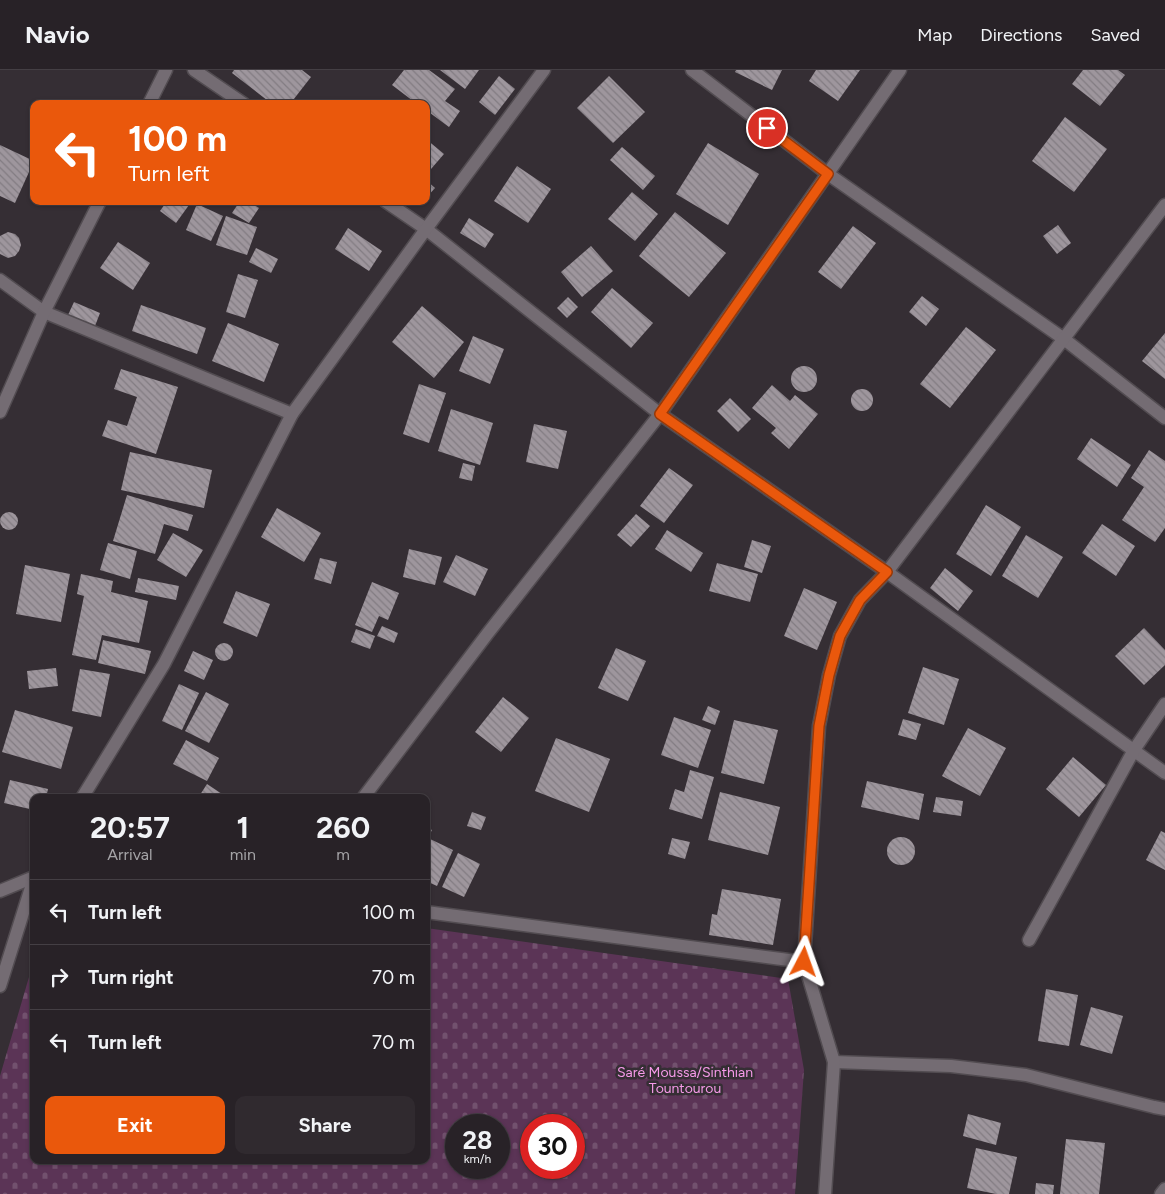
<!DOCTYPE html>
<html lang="en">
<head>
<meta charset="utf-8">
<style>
  :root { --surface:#282227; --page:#302a2f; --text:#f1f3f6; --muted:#a5a4a7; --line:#443f44; --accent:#ea580c }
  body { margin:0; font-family:Figtree,sans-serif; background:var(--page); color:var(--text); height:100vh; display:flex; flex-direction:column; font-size:19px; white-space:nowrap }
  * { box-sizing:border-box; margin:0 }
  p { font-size:16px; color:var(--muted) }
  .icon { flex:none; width:28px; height:28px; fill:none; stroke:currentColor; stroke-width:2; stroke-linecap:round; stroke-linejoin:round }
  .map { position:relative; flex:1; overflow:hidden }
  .sheet { position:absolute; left:30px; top:724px; width:400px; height:370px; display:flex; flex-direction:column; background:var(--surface); border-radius:10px; box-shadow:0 1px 4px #0004,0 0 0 1px var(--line) }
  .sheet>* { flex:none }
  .banner { position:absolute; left:30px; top:30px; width:400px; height:105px; border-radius:10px; box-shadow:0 1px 4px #0004,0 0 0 1px var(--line); background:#ea580c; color:#fff; overflow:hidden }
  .speed { position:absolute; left:445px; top:1044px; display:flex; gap:10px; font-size:25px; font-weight:700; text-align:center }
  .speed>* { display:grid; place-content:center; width:65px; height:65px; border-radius:50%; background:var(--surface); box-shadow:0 1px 4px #0004,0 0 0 1px var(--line); line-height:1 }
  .speed small { font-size:12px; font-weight:400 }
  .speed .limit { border:8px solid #d22; background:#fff; color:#111 }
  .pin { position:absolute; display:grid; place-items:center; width:42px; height:42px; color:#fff; margin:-21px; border:2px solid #fff; border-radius:50%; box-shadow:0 1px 5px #0007 }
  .me { position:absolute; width:55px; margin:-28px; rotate:4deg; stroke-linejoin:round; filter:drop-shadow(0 0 4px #0008) }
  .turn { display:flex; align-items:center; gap:18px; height:105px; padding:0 15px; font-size:22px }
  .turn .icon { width:65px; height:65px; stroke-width:2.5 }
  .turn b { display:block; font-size:35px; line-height:42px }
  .eta { display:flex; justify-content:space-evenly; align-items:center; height:85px; text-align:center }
  .eta b { font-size:30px; font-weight:700; line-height:35px }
  .button { display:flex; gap:10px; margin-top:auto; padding:10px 15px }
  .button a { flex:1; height:58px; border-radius:10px; background:var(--accent); color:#fff; font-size:20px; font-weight:700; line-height:58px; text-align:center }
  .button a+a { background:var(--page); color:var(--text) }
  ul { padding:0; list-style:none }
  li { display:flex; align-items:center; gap:15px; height:65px; padding:0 15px; border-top:1px solid var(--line) }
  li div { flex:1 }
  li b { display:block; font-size:19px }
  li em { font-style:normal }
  header { display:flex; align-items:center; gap:30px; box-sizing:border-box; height:70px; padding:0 25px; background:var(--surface); border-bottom:1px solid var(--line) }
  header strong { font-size:24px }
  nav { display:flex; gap:28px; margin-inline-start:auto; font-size:18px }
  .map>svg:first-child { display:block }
  .cemetery { fill:url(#cemetery-stones); fill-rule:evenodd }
  .building { fill:url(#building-back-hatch) }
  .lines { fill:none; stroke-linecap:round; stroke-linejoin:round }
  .minor-casing { stroke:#524c51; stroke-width:15 }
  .minor { stroke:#746c73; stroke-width:12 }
  .route-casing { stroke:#983908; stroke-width:12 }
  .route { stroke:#ea580c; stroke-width:9 }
  .labels { text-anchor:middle; stroke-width:5; stroke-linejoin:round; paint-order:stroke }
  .park-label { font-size:14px; fill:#f69ae9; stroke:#352e34 }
</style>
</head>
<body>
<header>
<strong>Navio</strong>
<nav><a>Map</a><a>Directions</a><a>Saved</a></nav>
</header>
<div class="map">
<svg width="1165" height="1124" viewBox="0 0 1165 1124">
  <defs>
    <pattern id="cemetery-stones" width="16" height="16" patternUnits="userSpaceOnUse" patternTransform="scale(1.25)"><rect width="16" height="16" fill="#5b3456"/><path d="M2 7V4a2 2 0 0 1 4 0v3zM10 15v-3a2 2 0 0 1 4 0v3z" fill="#72516e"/></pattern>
    <pattern id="building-back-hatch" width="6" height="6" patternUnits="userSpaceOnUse" patternTransform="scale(1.25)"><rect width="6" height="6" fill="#9e969d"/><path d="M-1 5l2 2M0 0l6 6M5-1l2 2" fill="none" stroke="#827c82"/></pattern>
  </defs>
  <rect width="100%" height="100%" fill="#352e34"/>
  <path class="cemetery" d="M426 858 788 909 804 1000 795 1124H0V1006L34 890V1090H426ZM456 1055H499V1098H456ZM531 1055H574V1098H531Z"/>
  <g class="building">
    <polygon points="234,0 302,0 311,7 290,34 272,34 232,3"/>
    <polygon points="404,0 429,0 455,19 445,31 460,41 449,57 426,40 426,34 417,34 392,15"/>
    <polygon points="440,0 479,0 465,19"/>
    <polygon points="736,0 782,0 772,20 735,2"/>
    <polygon points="816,0 860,0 838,31 809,11"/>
    <polygon points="1083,0 1118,0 1125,5 1100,36 1072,14"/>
    <polygon points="499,6 515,19 495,45 479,32"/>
    <polygon points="609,6 645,42 613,73 577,38"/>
    <polygon points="1065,47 1107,79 1074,122 1032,91"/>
    <polygon points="426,69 444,84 431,99 426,95"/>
    <polygon points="708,73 759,104 728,155 676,124"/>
    <polygon points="0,75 34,91 15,133 0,126"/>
    <polygon points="622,77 655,106 643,120 610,90"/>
    <polygon points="517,96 551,119 528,153 494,131"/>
    <polygon points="426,110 435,118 426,128"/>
    <polygon points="632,122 658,144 635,171 608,149"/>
    <polygon points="167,131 183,131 189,135 176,153 160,141"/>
    <polygon points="240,131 248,131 259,138 249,153 232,143"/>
    <polygon points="197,134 223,146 211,171 186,160"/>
    <polygon points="675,142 726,183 689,227 639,186"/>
    <polygon points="226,146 257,157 247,185 216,175"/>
    <polygon points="469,148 494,164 485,178 460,163"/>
    <polygon points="1058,155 1071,173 1057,184 1043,166"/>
    <polygon points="853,156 876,173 841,219 818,202"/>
    <polygon points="348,158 382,181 369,201 335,179"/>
    <polygon points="8,162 15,164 19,168 21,175 19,181 15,186 8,188 0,184 0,166"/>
    <polygon points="118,172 150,193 133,220 100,198"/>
    <polygon points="591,176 613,201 582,227 561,202"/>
    <polygon points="256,178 278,189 271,203 249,192"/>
    <polygon points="238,204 258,210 245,248 226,242"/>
    <polygon points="612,218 653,253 631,278 591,242"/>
    <polygon points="922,226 939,239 926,256 909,242"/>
    <polygon points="568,227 578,237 567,248 557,238"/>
    <polygon points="74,232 100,243 95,256 68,245"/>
    <polygon points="141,235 206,258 197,284 132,261"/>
    <polygon points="422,236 464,272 434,308 392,272"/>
    <polygon points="228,253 279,274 264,312 212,291"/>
    <polygon points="966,257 996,280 950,338 920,314"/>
    <polygon points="1165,263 1165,309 1142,291"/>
    <polygon points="473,266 504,279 490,314 459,301"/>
    <circle cx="804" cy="309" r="13"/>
    <polygon points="121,299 178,317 156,384 102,366 108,350 127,356 137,327 114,319"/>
    <polygon points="419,314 446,323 429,373 403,364"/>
    <polygon points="772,315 790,331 795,325 818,344 789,379 771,363 776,358 752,338"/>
    <circle cx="862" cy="330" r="11"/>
    <polygon points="730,328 751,349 738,362 717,341"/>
    <polygon points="451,339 493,353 480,395 438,381"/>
    <polygon points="534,354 567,361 558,399 526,392"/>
    <polygon points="1091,368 1131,395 1117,417 1077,389"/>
    <polygon points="1149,380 1165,391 1165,458 1155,472 1122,450 1144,417 1131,408"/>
    <polygon points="130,382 212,400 204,438 121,420"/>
    <polygon points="463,393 475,396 472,411 459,408"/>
    <polygon points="669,398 693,415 664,453 640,436"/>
    <polygon points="127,425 193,445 188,461 164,454 155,484 113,471"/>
    <polygon points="986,435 1021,457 991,506 956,484"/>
    <polygon points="277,438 321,463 304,492 261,467"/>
    <circle cx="9" cy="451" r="9"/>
    <polygon points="636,444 650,456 631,477 617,465"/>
    <polygon points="1102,454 1135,476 1116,506 1082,483"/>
    <polygon points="667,460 703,483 691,502 655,479"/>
    <polygon points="173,463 203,480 186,507 157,490"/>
    <polygon points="1026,465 1063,487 1038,528 1002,506"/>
    <polygon points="752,470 771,476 762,503 744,497"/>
    <polygon points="108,473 137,481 130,509 100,500"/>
    <polygon points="409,479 442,487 435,515 403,507"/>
    <polygon points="456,485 488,499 475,526 443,512"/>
    <polygon points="320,488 337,492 331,514 314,509"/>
    <polygon points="717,493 758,504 750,532 709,521"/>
    <polygon points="25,495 70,504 61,552 16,544"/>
    <polygon points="945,498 973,521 958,541 930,518"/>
    <polygon points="81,504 113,511 111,522 148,531 139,573 102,565 96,590 72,585 84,526 77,524"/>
    <polygon points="138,508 179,516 176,530 135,522"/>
    <polygon points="372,512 399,523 388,550 379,546 372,562 355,555"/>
    <polygon points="804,518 837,532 817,580 784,566"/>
    <polygon points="236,521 270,534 257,567 223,553"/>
    <polygon points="382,556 398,563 394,573 377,566"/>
    <polygon points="1144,558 1165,580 1165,595 1144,615 1115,586"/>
    <polygon points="356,559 375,566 370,579 351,572"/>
    <polygon points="103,570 151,581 145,604 98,593"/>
    <circle cx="224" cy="582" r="9"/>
    <polygon points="616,578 646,591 628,631 598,618"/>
    <polygon points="193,581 213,590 204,610 184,601"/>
    <polygon points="923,597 959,609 944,655 908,643"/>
    <polygon points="56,598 58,616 29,619 27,601"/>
    <polygon points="80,599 110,604 101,647 72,641"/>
    <polygon points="179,614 199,623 182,660 162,651"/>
    <polygon points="206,622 229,634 209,673 185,661"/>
    <polygon points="503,627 529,648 501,682 475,662"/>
    <polygon points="708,636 720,641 715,655 702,650"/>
    <polygon points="15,640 73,657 61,699 2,682"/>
    <polygon points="674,647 711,660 698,698 661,685"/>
    <polygon points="903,649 921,654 916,670 898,665"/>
    <polygon points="734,650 778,660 764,714 721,703"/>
    <polygon points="968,658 1006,678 980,726 942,706"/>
    <polygon points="556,668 610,689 589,742 535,721"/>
    <polygon points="186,670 219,688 207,711 173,694"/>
    <polygon points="1073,687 1106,715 1079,747 1046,719"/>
    <polygon points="690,700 714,707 702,749 669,739 675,719 684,722"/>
    <polygon points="10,710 48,719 46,728 34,728 34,740 4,733"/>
    <polygon points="867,711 924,724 919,750 861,737"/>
    <polygon points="207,714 228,728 198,728"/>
    <polygon points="720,722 780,737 768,785 708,770"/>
    <polygon points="936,727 963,731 961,746 933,742"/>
    <polygon points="472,742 486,747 481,760 467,756"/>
    <polygon points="426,757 432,760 428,768 453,780 437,816 426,811"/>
    <polygon points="1161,761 1165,763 1165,800 1146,790"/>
    <circle cx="901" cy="781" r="14"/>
    <polygon points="672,768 690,772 685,789 668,784"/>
    <polygon points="458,783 480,794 464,827 442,817"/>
    <polygon points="722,819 781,829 773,875 709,865 712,844 717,845"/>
    <polygon points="1046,919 1078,925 1069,976 1038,971"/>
    <polygon points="1091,937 1123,946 1112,984 1080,975"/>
    <polygon points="968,1044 1001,1053 996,1075 963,1066"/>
    <polygon points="1066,1069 1105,1073 1099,1124 1060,1124"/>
    <polygon points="976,1078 1017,1087 1009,1124 996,1124 967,1118"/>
    <polygon points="1036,1113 1054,1115 1053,1124 1035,1124"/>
  </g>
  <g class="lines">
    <g class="minor-casing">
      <g id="minor">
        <polyline points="194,0 244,34"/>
        <polyline points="692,0 828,104 1064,269 1165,348"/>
        <polyline points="149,34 166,0"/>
        <polyline points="385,131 426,159 660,344 887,502 1165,703"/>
        <polyline points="0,210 44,242 292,344"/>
        <polyline points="0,342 44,242 100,131"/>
        <polyline points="82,728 164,594 292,344 426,159 544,0"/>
        <polyline points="363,728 488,563 660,344 900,0"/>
        <polyline points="0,821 34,807"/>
        <polyline points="426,842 804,892"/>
        <polyline points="1029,870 1134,680 1165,634"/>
        <polyline points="0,916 34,808"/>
        <polyline points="834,992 951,996 1026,1005 1154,1037 1165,1039"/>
        <polyline points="825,1124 834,992 804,892 819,656 829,605 840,566 860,530 887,502 1165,135"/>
        <polyline points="1161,1124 1165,1119"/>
      </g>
    </g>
    <use href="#minor" class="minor"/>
  </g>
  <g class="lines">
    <g class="route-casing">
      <polyline id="route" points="767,58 828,104 660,344 887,502 860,530 840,566 829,605 819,656 804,892"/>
    </g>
    <use href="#route" class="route"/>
  </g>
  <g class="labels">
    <g class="park-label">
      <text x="685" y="1007">Saré Moussa/Sinthian<tspan x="685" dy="16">Tountourou</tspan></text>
    </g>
  </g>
</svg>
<div class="speed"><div>28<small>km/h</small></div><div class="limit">30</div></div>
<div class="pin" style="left:767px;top:58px;background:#d93025"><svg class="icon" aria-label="arrive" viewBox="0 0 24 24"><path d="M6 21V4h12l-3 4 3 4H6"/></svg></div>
<svg class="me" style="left:804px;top:892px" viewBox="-20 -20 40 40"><path d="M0-17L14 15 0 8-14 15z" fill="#ea580c" stroke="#fff" stroke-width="4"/></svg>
<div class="banner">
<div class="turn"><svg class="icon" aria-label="left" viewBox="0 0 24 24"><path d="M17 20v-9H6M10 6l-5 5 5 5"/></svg><div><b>100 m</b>Turn left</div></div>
</div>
<section class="sheet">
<div class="eta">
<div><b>20:57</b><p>Arrival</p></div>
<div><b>1</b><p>min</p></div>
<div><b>260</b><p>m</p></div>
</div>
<ul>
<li><svg class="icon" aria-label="left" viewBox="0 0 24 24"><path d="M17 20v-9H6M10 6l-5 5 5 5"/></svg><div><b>Turn left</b></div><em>100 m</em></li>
<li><svg class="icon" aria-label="right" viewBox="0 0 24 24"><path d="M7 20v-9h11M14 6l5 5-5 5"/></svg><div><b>Turn right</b></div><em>70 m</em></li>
<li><svg class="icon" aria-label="left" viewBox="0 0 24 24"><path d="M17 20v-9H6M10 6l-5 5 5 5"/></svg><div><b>Turn left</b></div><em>70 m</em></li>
</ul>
<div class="button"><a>Exit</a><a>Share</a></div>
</section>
</div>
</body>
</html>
